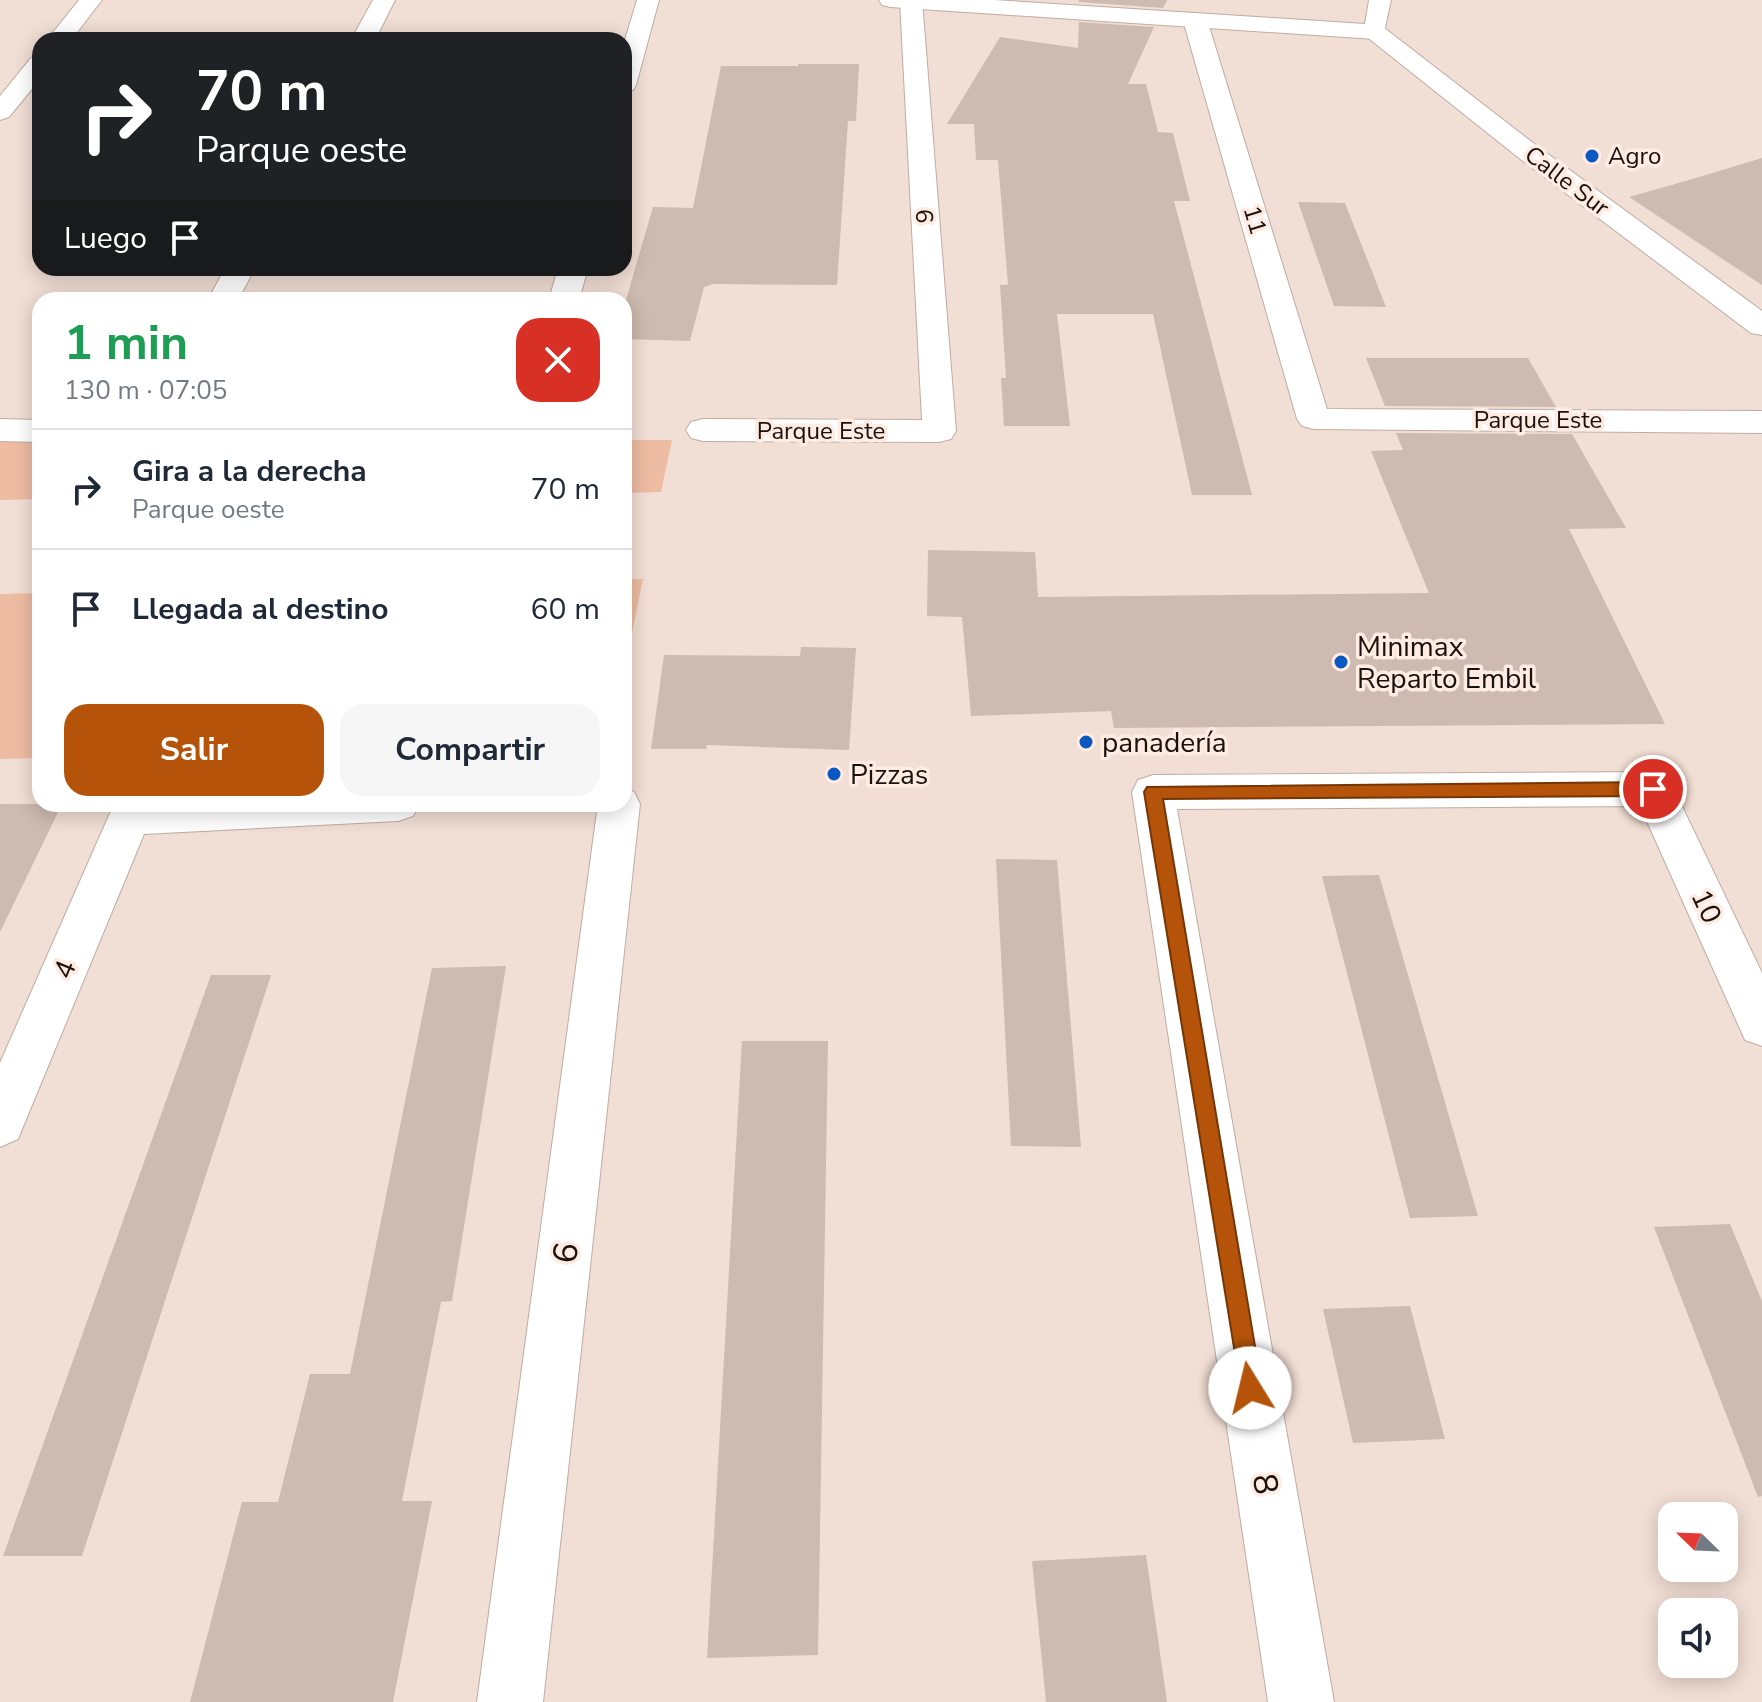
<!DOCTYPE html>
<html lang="es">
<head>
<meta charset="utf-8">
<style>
  :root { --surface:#fff; --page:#f6f6f7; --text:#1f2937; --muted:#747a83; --line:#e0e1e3; --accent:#b45309 }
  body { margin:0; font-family:"Nunito Sans",sans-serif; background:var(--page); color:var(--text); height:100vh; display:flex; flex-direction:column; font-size:30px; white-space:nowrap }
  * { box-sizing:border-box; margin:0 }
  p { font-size:26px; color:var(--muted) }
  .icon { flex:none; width:44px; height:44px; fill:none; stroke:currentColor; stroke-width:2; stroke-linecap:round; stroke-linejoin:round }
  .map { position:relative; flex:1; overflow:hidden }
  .details { position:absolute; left:32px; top:292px; width:600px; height:520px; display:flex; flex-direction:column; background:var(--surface); border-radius:24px; box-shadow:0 4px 20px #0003 }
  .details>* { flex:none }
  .guide { position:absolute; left:32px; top:32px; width:600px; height:244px; border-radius:24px; box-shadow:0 4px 20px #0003; background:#202124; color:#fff; overflow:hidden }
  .needle { width:52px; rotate:293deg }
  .tools { position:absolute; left:1658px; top:1502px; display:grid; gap:16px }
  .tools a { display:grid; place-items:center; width:80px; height:80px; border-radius:16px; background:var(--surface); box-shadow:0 4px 20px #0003; font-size:40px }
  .pin { position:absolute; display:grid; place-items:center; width:68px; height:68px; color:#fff; margin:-34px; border:4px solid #fff; border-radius:50%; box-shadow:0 2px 8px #0007 }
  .me { position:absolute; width:88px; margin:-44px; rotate:351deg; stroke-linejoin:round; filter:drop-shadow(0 0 6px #0008) }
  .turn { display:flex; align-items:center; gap:28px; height:168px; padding:0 32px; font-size:36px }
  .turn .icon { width:104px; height:104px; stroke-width:2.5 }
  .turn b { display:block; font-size:56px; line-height:68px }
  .then { display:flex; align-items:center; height:76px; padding:0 32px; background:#0003; gap:16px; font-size:30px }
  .round { display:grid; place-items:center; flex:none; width:84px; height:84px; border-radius:24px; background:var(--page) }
  .headline { display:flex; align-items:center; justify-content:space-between; height:136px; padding:0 32px }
  h1 { font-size:48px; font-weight:700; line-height:60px; color:#1e9e55 }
  .primary-button { display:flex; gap:16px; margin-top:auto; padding:16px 32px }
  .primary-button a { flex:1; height:92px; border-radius:24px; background:var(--accent); color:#fff; font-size:32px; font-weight:700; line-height:92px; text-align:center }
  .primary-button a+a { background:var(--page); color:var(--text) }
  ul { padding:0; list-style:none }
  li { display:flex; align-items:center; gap:24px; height:120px; padding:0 32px; border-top:2px solid var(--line) }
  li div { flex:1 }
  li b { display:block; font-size:30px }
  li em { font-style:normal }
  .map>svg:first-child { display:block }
  .green { fill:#eebca3 }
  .building { fill:#cdbab0 }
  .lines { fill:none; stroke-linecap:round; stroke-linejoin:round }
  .minor-casing { stroke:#bfaca2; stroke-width:2 }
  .tertiary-casing { stroke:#bfaca2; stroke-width:2 }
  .minor { fill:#fff; fill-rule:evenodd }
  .tertiary { fill:#fff; fill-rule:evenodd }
  .route { fill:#b45309; stroke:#753606; stroke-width:2 }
  .poi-dot { fill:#0b58c2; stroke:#ffebe1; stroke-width:3 }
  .labels { text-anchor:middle; stroke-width:7; stroke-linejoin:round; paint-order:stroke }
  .far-poi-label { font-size:24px; fill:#19130f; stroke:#ffebe1; text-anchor:start }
  .far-street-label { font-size:24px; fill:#19130f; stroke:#ffebe1 }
  .poi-label { font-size:28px; fill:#19130f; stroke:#ffebe1; text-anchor:start }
  .street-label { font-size:28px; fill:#19130f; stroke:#ffebe1 }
  .near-street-label { font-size:34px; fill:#19130f; stroke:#ffebe1 }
</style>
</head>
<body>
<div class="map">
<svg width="1762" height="1702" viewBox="0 0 1762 1702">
  <rect width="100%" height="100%" fill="#f1ded4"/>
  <g class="green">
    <polygon points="624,440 672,440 661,492 624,493"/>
    <polygon points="0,441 40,441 40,499 0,500"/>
    <polygon points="624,579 643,579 624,672"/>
    <polygon points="40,593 40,758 0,759 0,594"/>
  </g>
  <g class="building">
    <polygon points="1079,0 1167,0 1163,8 1079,2"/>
    <polygon points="1079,22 1154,27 1128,84 1146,84 1158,132 1173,133 1190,201 1174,201 1252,495 1192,495 1153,314 1057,314 1070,426 1004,426 1001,378 1006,378 1000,285 1008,285 998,160 976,160 974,124 947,124 1000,37 1078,48"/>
    <polygon points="798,64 859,64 856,121 848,121 837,285 713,284 704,287 690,341 624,339 624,307 653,207 693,208 721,66 798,66"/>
    <polygon points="1762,158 1762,285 1629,197 1686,181"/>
    <polygon points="1298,202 1345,203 1386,307 1334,306"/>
    <polygon points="1366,358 1528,358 1556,407 1385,406"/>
    <polygon points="1396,433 1572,434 1626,528 1569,529 1665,724 1114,728 1111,711 971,716 962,617 927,616 928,550 1035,552 1038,597 1429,593 1371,451 1403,450"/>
    <polygon points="801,647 856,648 849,750 707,745 706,749 651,749 664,655 800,656"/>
    <polygon points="0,804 62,804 0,932"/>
    <polygon points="996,859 1057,860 1081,1147 1011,1146"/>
    <polygon points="1379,875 1478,1216 1410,1218 1322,876"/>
    <polygon points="506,966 452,1301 441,1302 402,1501 432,1501 393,1702 190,1702 242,1502 278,1502 310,1374 350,1374 432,968"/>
    <polygon points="211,975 271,975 82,1556 3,1556"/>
    <polygon points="742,1041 828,1041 818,1655 707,1658"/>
    <polygon points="1730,1224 1762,1301 1762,1496 1758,1497 1654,1227"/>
    <polygon points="1410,1306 1445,1439 1353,1443 1323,1309"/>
    <polygon points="1146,1555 1167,1702 1046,1702 1032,1561"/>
  </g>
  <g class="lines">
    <g class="minor-casing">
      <g id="minor">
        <polygon points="79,0 102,0 71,40 47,40"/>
        <polygon points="373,0 395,0 375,40 351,40"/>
        <polygon points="637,0 659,0 636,85 633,90 624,92 624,43"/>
        <polygon points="922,0 956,431 951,439 939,442 703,441 691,438 686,430 691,422 703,419 922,420 900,1"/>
        <polygon points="1195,13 1203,15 1207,20 1327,409 1762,411 1762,433 1314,429 1302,426 1297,419 1183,20 1187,15"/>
        <polygon points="1375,25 1383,27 1537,146 1762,311 1762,335 1751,333 1519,158 1367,37 1363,32 1367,27"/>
        <polygon points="40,56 40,79 9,117 0,120 0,96 31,58"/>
        <polygon points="225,268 255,268 238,300 208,300"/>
        <polygon points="558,268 588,268 579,300 549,300"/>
        <polygon points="0,419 40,420 40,442 0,441"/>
        <polygon points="1653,772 1668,777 1762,973 1762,1046 1745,1040 1640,806 1177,809 1334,1702 1268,1702 1132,792 1138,780 1153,775"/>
        <polygon points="624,788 634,792 640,804 543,1702 477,1702 598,804 624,804"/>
        <polygon points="114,804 419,804 413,816 398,821 144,834 18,1139 0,1147 0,1063"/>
      </g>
    </g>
    <g class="tertiary-casing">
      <polygon id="tertiary" points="879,0 994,0 1365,24 1369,0 1391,0 1383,37 1375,39 890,7 882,5"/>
    </g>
    <use href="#minor" class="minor"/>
    <use href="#tertiary" class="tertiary"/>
  </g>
  <polygon class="route" points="1653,782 1661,789 1653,796 1163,799 1262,1388 1258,1397 1250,1400 1242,1397 1144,792 1147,787"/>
  <g class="poi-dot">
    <circle cx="1592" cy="156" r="8"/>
    <circle cx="1341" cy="662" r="8"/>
    <circle cx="1086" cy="742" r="8"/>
    <circle cx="834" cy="774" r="8"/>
  </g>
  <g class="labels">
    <g class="far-poi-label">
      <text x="1608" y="164">Agro</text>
    </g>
    <g class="far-street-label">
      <text transform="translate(1567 181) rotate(37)" y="8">Calle Sur</text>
      <text transform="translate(925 216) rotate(-94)" y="8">9</text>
      <text transform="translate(1255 220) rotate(73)" y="8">11</text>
      <text x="1538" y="428">Parque Este</text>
      <text x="821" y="439">Parque Este</text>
    </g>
    <g class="poi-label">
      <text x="1357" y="656">Minimax<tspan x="1357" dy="32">Reparto Embil</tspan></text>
      <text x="1102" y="752">panadería</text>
      <text x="850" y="784">Pizzas</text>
    </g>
    <g class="street-label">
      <text transform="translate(1707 906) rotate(65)" y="10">10</text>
      <text transform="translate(64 969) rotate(-67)" y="10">4</text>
    </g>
    <g class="near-street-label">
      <text transform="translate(565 1253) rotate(-83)" y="12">6</text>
      <text transform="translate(1266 1484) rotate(81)" y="12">8</text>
    </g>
  </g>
</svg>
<div class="tools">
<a><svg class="needle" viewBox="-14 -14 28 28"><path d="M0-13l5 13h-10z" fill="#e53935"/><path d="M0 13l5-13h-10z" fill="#747a83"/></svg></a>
<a><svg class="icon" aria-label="sound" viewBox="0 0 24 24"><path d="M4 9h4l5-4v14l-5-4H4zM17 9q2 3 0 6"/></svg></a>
</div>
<div class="pin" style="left:1653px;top:789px;background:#d93025"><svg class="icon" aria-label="arrive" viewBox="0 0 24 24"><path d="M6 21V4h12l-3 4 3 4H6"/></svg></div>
<svg class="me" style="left:1250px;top:1388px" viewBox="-20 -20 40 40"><circle r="19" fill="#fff"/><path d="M0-13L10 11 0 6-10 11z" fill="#b45309"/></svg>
<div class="guide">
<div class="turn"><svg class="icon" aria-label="right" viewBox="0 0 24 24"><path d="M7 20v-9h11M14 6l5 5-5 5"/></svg><div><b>70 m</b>Parque oeste</div></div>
<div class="then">Luego<svg class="icon" aria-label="arrive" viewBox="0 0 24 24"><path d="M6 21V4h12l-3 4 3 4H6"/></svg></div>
</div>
<section class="details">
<div class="headline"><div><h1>1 min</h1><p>130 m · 07:05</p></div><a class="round" style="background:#d93025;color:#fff"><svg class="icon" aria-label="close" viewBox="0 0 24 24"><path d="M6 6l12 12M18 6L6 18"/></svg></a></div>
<ul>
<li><svg class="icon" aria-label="right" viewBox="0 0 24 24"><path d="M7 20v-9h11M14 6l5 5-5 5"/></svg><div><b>Gira a la derecha</b><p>Parque oeste</p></div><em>70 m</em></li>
<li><svg class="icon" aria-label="arrive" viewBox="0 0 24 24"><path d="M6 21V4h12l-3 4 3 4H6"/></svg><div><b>Llegada al destino</b></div><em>60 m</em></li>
</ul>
<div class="primary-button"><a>Salir</a><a>Compartir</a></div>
</section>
</div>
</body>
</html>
